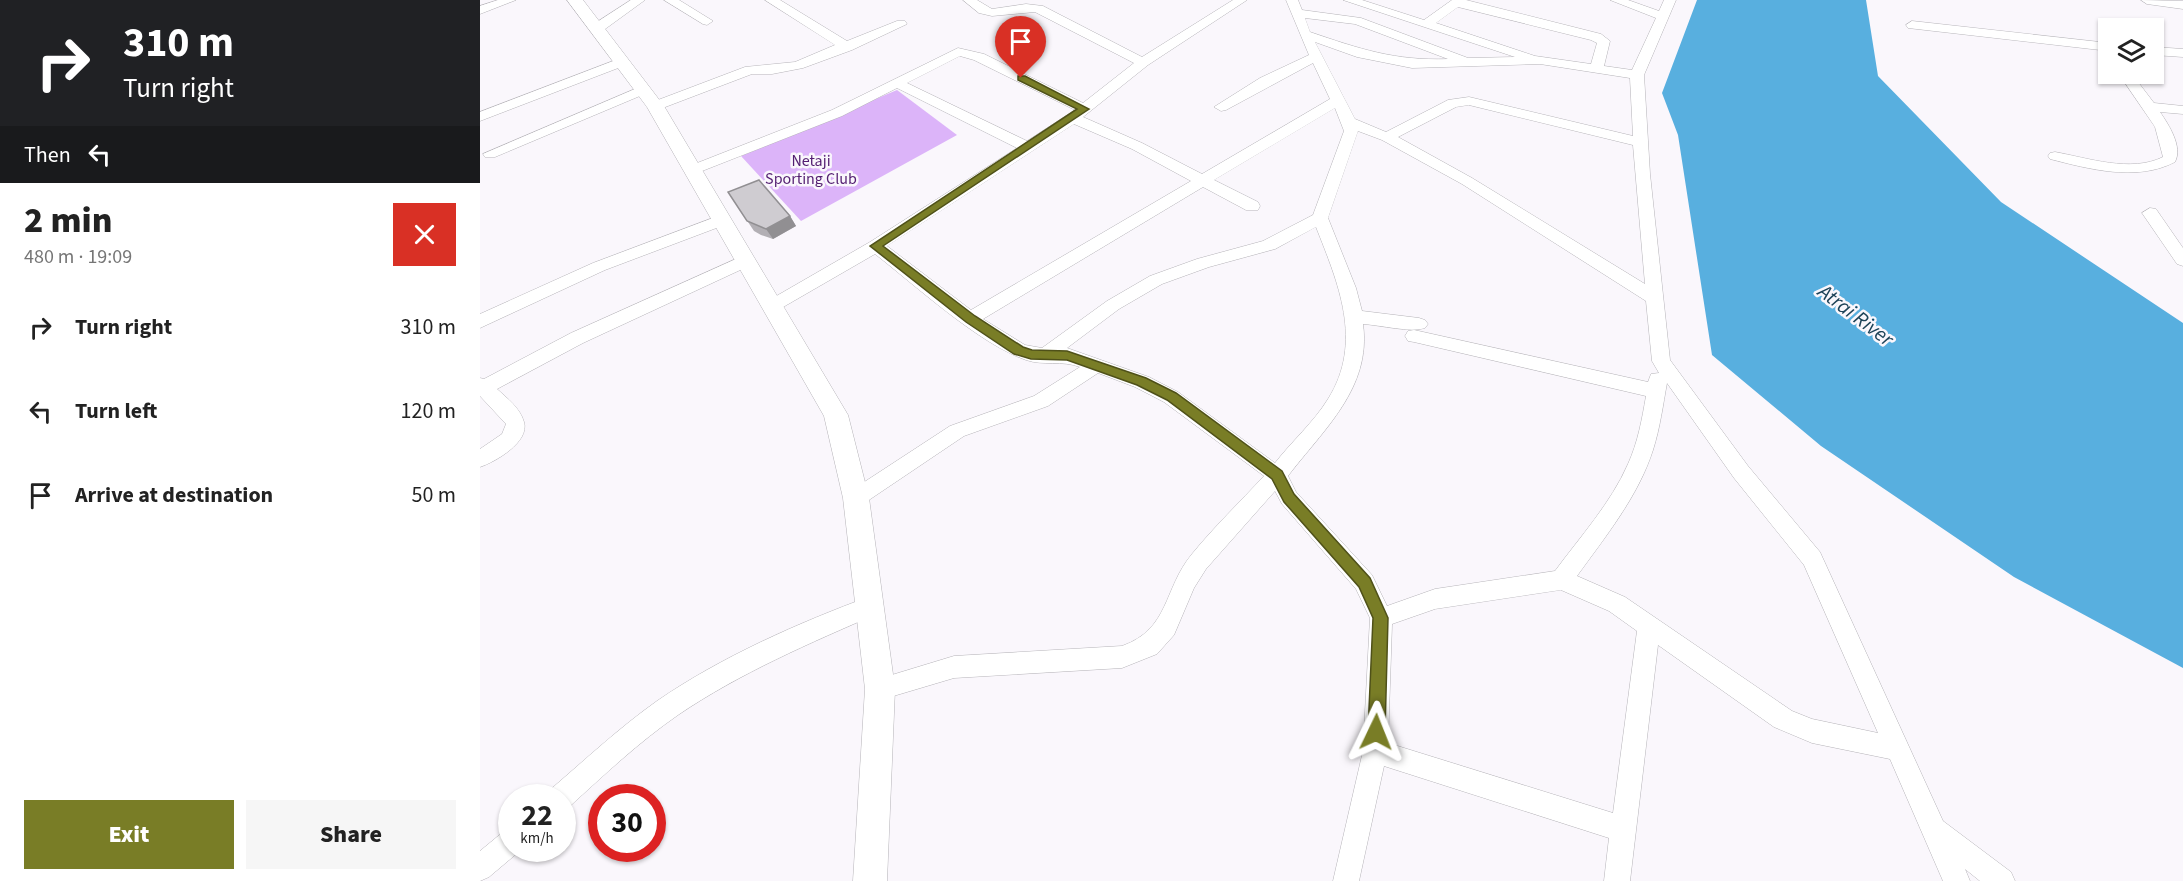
<!DOCTYPE html>
<html lang="en">
<head>
<meta charset="utf-8">
<style>
  :root { --surface:#fff; --page:#f6f6f6; --text:#222; --muted:#767676; --accent:#797d26 }
  body { margin:0; font-family:"Source Sans 3",sans-serif; background:var(--page); color:var(--text); height:100vh; display:flex; flex-direction:column; font-size:22px; white-space:nowrap }
  * { box-sizing:border-box; margin:0 }
  p { font-size:20px; color:var(--muted) }
  .icon { flex:none; width:33px; height:33px; fill:none; stroke:currentColor; stroke-width:2; stroke-linecap:round; stroke-linejoin:round }
  .map { position:relative; flex:1; overflow:hidden }
  .drawer { display:flex; flex-direction:column; background:var(--surface); width:480px }
  .drawer>* { flex:none }
  .banner { background:#202124; color:#fff; overflow:hidden }
  .fabs { position:absolute; left:1618px; top:18px; display:grid; gap:12px }
  .fabs a { display:grid; place-items:center; width:66px; height:66px; border-radius:0px; background:var(--surface); box-shadow:0 2px 4px #0004; font-size:30px }
  .speed { position:absolute; left:18px; top:784px; display:flex; gap:12px; font-size:30px; font-weight:700; text-align:center }
  .speed>* { display:grid; place-content:center; width:78px; height:78px; border-radius:50%; background:var(--surface); box-shadow:0 2px 4px #0004; line-height:1 }
  .speed small { font-size:15px; font-weight:400 }
  .speed .limit { border:9px solid #d22; background:#fff; color:#111 }
  .pin { position:absolute; display:grid; place-items:center; width:51px; height:51px; color:#fff; margin:-62px -26px; border-radius:50% 50% 50% 0; rotate:-45deg; box-shadow:0 0 6px #0007 }
  .pin .icon { rotate:45deg }
  .me { position:absolute; width:66px; margin:-33px; rotate:2deg; stroke-linejoin:round; filter:drop-shadow(0 0 4px #0008) }
  .turn { display:flex; align-items:center; gap:21px; height:126px; padding:0 24px; font-size:27px }
  .turn .icon { width:78px; height:78px; stroke-width:2.5 }
  .turn b { display:block; font-size:42px; line-height:51px }
  .then { display:flex; align-items:center; height:57px; padding:0 24px; background:#0003; gap:12px; font-size:22px }
  .round { display:grid; place-items:center; flex:none; width:63px; height:63px; border-radius:0px; background:var(--page) }
  .overview { display:flex; align-items:center; justify-content:space-between; height:102px; padding:0 24px }
  h1 { font-size:36px; font-weight:800; line-height:45px }
  .cta { display:flex; gap:12px; margin-top:auto; padding:12px 24px }
  .cta a { flex:1; height:69px; border-radius:0px; background:var(--accent); color:#fff; font-size:24px; font-weight:800; line-height:69px; text-align:center }
  .cta a+a { background:var(--page); color:var(--text) }
  ul { padding:0; list-style:none }
  li { display:flex; align-items:center; gap:18px; height:84px; padding:0 24px }
  li div { flex:1 }
  li b { display:block; font-size:22px }
  li em { font-style:normal }
  main { display:flex; flex:1; min-height:0 }
  .map>svg:first-child { display:block }
  .green { fill:#dcb4f9 }
  .water { fill:#58afdf }
  .lines { fill:none; stroke-linecap:round; stroke-linejoin:round }
  .minor-casing { stroke:#b5b3b8; stroke-width:1 }
  .tertiary-casing { stroke:#b5b3b8; stroke-width:1 }
  .minor { fill:#fff; fill-rule:evenodd }
  .tertiary { fill:#fff; fill-rule:evenodd }
  .wall { fill:#b2afb4 }
  .shaded-wall { fill:#918f92 }
  .building { fill:#cfccd1; stroke:#918f92; stroke-width:1.5 }
  .route { fill:#797d26; stroke:#4f5119; stroke-width:1.5 }
  .labels { text-anchor:middle; stroke-width:5; stroke-linejoin:round; paint-order:stroke }
  .far-park-label { font-size:16px; fill:#531e71; stroke:#faf7fc }
  .water-label { font-size:21px; font-style:italic; fill:#1d4358; stroke:#faf7fc }
</style>
</head>
<body>
<main>
<section class="drawer">
<div class="banner">
<div class="turn"><svg class="icon" aria-label="right" viewBox="0 0 24 24"><path d="M7 20v-9h11M14 6l5 5-5 5"/></svg><div><b>310 m</b>Turn right</div></div>
<div class="then">Then<svg class="icon" aria-label="left" viewBox="0 0 24 24"><path d="M17 20v-9H6M10 6l-5 5 5 5"/></svg></div>
</div>
<div class="overview"><div><h1>2 min</h1><p>480 m · 19:09</p></div><a class="round" style="background:#d93025;color:#fff"><svg class="icon" aria-label="close" viewBox="0 0 24 24"><path d="M6 6l12 12M18 6L6 18"/></svg></a></div>
<ul>
<li><svg class="icon" aria-label="right" viewBox="0 0 24 24"><path d="M7 20v-9h11M14 6l5 5-5 5"/></svg><div><b>Turn right</b></div><em>310 m</em></li>
<li><svg class="icon" aria-label="left" viewBox="0 0 24 24"><path d="M17 20v-9H6M10 6l-5 5 5 5"/></svg><div><b>Turn left</b></div><em>120 m</em></li>
<li><svg class="icon" aria-label="arrive" viewBox="0 0 24 24"><path d="M6 21V4h12l-3 4 3 4H6"/></svg><div><b>Arrive at destination</b></div><em>50 m</em></li>
</ul>
<div class="cta"><a>Exit</a><a>Share</a></div>
</section>
<div class="map">
<svg width="1703" height="881" viewBox="0 0 1703 881">
  <rect width="100%" height="100%" fill="#faf7fc"/>
  <polygon class="green" points="417,90 477,135 321,221 261,156"/>
  <polygon class="water" points="1217,0 1386,0 1398,76 1521,202 1703,323 1703,668 1534,577 1341,446 1232,355 1198,135 1182,93"/>
  <g class="lines">
    <g class="minor-casing">
      <g id="minor">
        <polygon points="18,0 36,0 0,14 0,6"/>
        <polygon points="151,0 165,0 121,32 111,32 111,26"/>
        <polygon points="184,0 199,0 233,21 227,25 223,24"/>
        <polygon points="285,0 300,0 367,41 417,21 425,21 427,24 372,50 323,68 292,74 272,74 180,109 170,109 170,103 265,67 315,62 355,45"/>
        <path d="M483 0H497L512 9 546 4 563 6 662 57 753 0H767L668 65 603 117 662 143 722 174 850 99 833 63 746 110 741 111 734 107 780 78 829 55 806 0H818L822 10 881 18 988 58 1035 57 863 0H882L944 20 972 0H986L1121 34 1130 41 1124 66 1152 70 1176 18 1130 0H1148L1179 11 1184 0H1196L1164 75 1170 174 1190 360 1268 466 1340 552 1463 821 1531 872 1535 881H1500L1485 869 1490 881H1463L1410 759 1332 743 1294 727 1178 645 1150 881H1124L1129 838 904 766 879 881H853L883 751 890 618 876 589 802 504 795 491 726 569 714 588 694 635 677 654 642 668 474 678 400 700 392 697 388 689 392 681 474 656 642 646C690 629 683 589 712 554 734 527 760 502 784 476L684 402 655 387 618 373 568 406 484 436 383 504 376 506 369 504 366 498 369 492 470 426 554 396 600 367C582 360 563 366 546 360 499 344 435 285 395 254L298 310H286L283 306 286 302 390 242 537 148 417 88 362 116 217 173H207L204 170 207 167 352 110 478 48 504 54 603 103 654 63 555 12 512 16 499 13ZM978 7 1111 40 1117 43 1111 64 1055 56 956 23ZM825 18 875 24 968 59C915 61 880 49 830 32ZM835 42 877 57 932 68 1060 64 1150 78 1153 136 989 97 968 100 906 132 875 119ZM480 56 494 60 595 110 547 141 427 83ZM989 105 1153 145 1165 284 992 178 918 137 976 107ZM855 108 864 131 833 215 783 241 717 259 670 276 627 301 562 348 545 345 503 319 723 187 766 210H778L780 206 778 202 734 180ZM594 124 652 149 711 181 491 310 407 246ZM878 131 902 140 982 184 1166 301 1172 361 1179 373 1171 374 1168 382 934 330 928 331 925 336 928 341 934 342 1166 396C1162 419 1158 442 1148 464 1131 503 1100 537 1075 571L955 589 907 606 892 575 816 492 808 476C843 430 892 388 883 324 900 325 931 333 945 328L948 324 945 320 939 318 882 311 876 288 848 218ZM836 227C858 283 884 342 848 399 834 422 812 441 795 463L698 392 669 377 587 348 639 309 682 284 729 267 795 249ZM1187 383 1254 478 1324 565 1398 733 1332 719 1312 711 1145 597 1097 576C1125 537 1158 497 1173 450 1180 428 1183 405 1187 383ZM1081 590 1129 611 1157 631 1133 813 908 743 912 624 955 609Z"/>
        <polygon points="1661,0 1703,1 1703,9 1667,4"/>
        <polygon points="1432,21 1629,43 1629,51 1428,28 1426,25"/>
        <polygon points="1674,47 1703,49 1703,57 1674,55"/>
        <polygon points="141,58 146,59 146,65 0,121 0,112"/>
        <path d="M1639 74H1652L1674 103 1703 106V114L1680 112C1689 125 1703 147 1695 162 1657 182 1609 169 1570 159L1568 156 1570 153 1575 152C1608 158 1651 173 1683 157L1675 127Z"/>
        <polygon points="162,86 167,87 167,93 15,157 5,157 3,154"/>
        <polygon points="1670,208 1676,209 1703,248 1703,266 1697,264 1662,213"/>
        <polygon points="241,215 249,220 247,224 125,270 0,328 0,314 113,263"/>
        <path d="M265 255 273 261 271 265 103 343 17 389C27 398 40 408 44 422 50 442 15 462 0 467V449L22 434 26 424 0 396V378L4 379 91 333Z"/>
        <path d="M391 596 399 599 402 606 399 613C330 643 260 673 198 715 159 742 124 775 89 807L82 810V798H67L71 789C106 759 139 728 177 701 241 657 318 623 391 596Z"/>
        <polygon points="32,828 32,849 41,850 9,877 0,881 0,851 23,832"/>
      </g>
    </g>
    <g class="tertiary-casing">
      <polygon id="tertiary" points="87,0 103,0 184,106 368,415 389,498 415,689 407,881 373,881 385,689 363,498 344,416 167,107"/>
    </g>
    <use href="#minor" class="minor"/>
    <use href="#tertiary" class="tertiary"/>
  </g>
  <polygon class="wall" points="248,192 310,216 316,226 293,239 281,235 274,231"/>
  <polygon class="shaded-wall" points="310,216 316,226 293,239 286,229"/>
  <polygon class="building" points="279,180 310,216 286,229 267,221 248,192"/>
  <polygon class="route" points="538,76 545,76 609,109 403,246 495,316 543,347 552,350 587,351 666,378 696,393 802,471 814,494 890,578 908,618 905,732 902,738 896,740 890,738 888,732 893,618 879,587 804,502 792,479 687,400 657,385 587,360 551,359 534,354 486,322 390,246 597,109 538,80"/>
  <g class="labels">
    <g class="far-park-label">
      <text x="331" y="166">Netaji<tspan x="331" dy="18">Sporting Club</tspan></text>
    </g>
    <g class="water-label">
      <text transform="translate(1376 315) rotate(37)" y="7">Atrai River</text>
    </g>
  </g>
</svg>
<div class="fabs">
<a><svg class="icon" aria-label="layers" viewBox="0 0 24 24"><path d="M12 4l9 5-9 5-9-5zM3 14l9 5 9-5"/></svg></a>
</div>
<div class="speed"><div>22<small>km/h</small></div><div class="limit">30</div></div>
<div class="pin" style="left:541px;top:78px;background:#d93025"><svg class="icon" aria-label="arrive" viewBox="0 0 24 24"><path d="M6 21V4h12l-3 4 3 4H6"/></svg></div>
<svg class="me" style="left:896px;top:732px" viewBox="-20 -20 40 40"><path d="M0-17L14 15 0 8-14 15z" fill="#797d26" stroke="#fff" stroke-width="4"/></svg>
</div>
</main>
</body>
</html>
